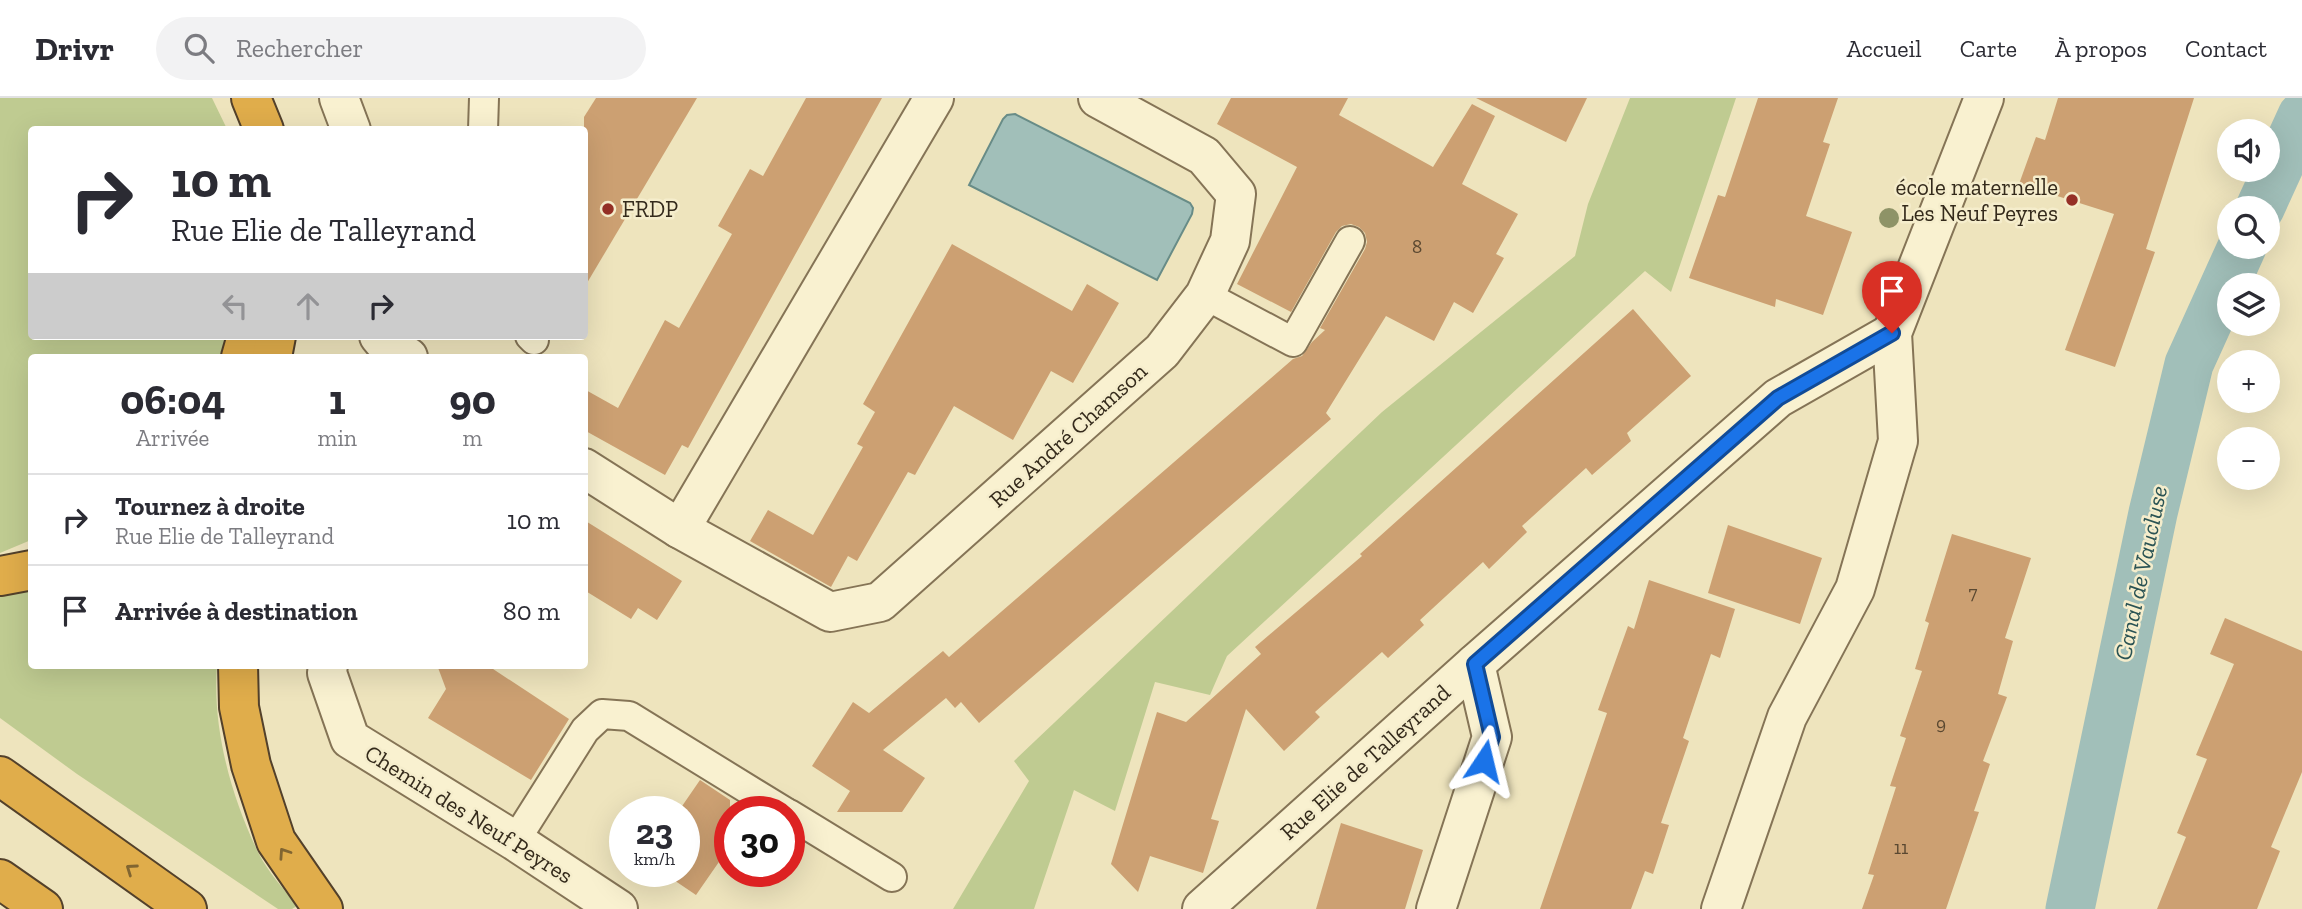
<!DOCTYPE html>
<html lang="fr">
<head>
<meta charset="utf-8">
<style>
  :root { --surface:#fff; --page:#f2f2f3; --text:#2b2b33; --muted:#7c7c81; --line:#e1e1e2 }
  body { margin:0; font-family:"Zilla Slab",serif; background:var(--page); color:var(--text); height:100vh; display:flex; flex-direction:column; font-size:26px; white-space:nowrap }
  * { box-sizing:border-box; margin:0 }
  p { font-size:23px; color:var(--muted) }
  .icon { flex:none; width:38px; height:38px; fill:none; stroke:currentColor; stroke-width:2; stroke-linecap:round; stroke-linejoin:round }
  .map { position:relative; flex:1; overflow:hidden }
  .details { position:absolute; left:28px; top:256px; width:560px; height:315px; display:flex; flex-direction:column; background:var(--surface); border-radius:7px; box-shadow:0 7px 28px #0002 }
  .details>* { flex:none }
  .top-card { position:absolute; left:28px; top:28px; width:560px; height:214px; border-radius:7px; box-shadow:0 7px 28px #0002; background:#fff; color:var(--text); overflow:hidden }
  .tools { position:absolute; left:2217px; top:21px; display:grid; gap:14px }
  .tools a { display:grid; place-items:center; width:63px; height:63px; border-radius:50%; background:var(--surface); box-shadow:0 7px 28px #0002; font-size:35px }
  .speed { position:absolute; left:609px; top:698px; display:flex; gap:14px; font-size:35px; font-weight:700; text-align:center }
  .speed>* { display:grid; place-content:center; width:91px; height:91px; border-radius:50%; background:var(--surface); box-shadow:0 7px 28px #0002; line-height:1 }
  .speed small { font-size:18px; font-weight:400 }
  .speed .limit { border:10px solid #d22; background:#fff; color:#111 }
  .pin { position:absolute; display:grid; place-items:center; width:60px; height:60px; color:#fff; margin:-72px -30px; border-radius:50% 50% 50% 0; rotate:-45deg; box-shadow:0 0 7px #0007 }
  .pin .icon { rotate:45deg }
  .me { position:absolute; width:77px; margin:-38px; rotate:10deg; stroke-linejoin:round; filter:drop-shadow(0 0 5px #0008) }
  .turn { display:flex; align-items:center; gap:24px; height:147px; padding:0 28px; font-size:32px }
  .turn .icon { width:91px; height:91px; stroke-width:2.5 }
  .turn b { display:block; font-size:49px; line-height:60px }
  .lanes { display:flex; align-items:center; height:66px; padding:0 28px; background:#0003; justify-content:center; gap:35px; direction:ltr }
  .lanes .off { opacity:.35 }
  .eta { display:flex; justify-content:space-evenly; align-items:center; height:119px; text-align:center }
  .eta b { font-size:42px; font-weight:700; line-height:49px }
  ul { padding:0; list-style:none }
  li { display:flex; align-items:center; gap:21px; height:91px; padding:0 28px; border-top:2px solid var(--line) }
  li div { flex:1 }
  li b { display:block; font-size:26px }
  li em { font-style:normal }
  header { display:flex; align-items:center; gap:42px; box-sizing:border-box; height:98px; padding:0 35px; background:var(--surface); border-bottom:2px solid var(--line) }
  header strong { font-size:33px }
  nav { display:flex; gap:38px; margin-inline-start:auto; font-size:24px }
  .search { width:490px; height:63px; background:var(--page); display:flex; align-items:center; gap:18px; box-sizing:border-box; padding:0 24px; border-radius:38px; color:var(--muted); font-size:26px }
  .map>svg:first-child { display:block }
  .green { fill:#bfcb91 }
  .water { fill:#a1bfb9; stroke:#688c87; stroke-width:2 }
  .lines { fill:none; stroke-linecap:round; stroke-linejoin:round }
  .canal { stroke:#a1bfb9; stroke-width:49 }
  .building { fill:#cca072 }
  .lane-casing { stroke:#857456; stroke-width:32 }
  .street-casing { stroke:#857456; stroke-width:42 }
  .highway-casing { stroke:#53412b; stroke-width:42 }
  .lane { stroke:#f9f1d0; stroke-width:28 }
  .street { stroke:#f9f1d0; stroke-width:38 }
  .highway { stroke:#e0ad4b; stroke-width:38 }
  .tree { fill:#8e9367 }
  .oneway { stroke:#816531 }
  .route-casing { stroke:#114b97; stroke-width:18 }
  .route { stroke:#1a73e8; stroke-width:12 }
  .poi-dot { fill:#953026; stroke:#f5edcc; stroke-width:2.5 }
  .labels { text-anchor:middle; stroke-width:5; stroke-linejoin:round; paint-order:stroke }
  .number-label { font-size:19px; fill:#5a4831 }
  .poi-label { font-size:23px; fill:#342a1b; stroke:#f5edcc; text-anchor:end }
  .street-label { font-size:23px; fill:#342a1b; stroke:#f5edcc }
  .water-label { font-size:24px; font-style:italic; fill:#2a5354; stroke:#f5edcc }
</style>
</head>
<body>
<header>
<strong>Drivr</strong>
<div class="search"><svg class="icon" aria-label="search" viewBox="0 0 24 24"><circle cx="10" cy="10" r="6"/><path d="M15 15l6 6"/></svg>Rechercher</div>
<nav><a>Accueil</a><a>Carte</a><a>À propos</a><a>Contact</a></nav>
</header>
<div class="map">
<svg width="2302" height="811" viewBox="0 0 2302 811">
  <rect width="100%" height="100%" fill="#eee4bd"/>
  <g class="green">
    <polygon points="0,0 212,0 227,31 32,32 32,238 228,238 223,259 32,259 31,442 0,455"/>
    <polygon points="1630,0 1736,0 1671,194 1645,173 1227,558 1210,597 1155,584 1115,713 1074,692 1034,811 953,811 1029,683 1014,663 1382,314 1575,158 1588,106"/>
    <path d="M31 491 32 567H217C212 630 231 699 259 756 268 774 284 791 297 808L292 811H278L77 676 0 620V498Z"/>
  </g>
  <polygon class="water" points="1015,16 1190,105 1193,110 1192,116 1157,182 969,87 1003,21 1007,17"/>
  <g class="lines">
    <g class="canal">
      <polyline points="2260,110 2302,18"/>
      <polyline points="2070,811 2153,415 2189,266 2242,149"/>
    </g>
  </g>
  <g class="building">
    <polygon points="596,0 697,0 584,190 584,19"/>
    <polygon points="806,0 882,0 688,350 682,347 665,377 584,332 584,291 618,310 665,222 679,230 732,136 718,128 750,71 763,78"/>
    <polygon points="1231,0 1348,0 1339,17 1433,69 1472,6 1495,18 1462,86 1518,116 1496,156 1504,160 1473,215 1454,204 1434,243 1386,218 1326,315 1331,321 979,625 961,604 955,610 946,600 883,652 925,680 902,714 837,714 850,693 812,668 853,604 869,615 943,553 949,559 1293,261 1302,258 1312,244 1325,232 1320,230 1365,151 1367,144 1365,135 1359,129 1351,126 1342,128 1336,134 1291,214 1237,186 1297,69 1217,26"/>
    <polygon points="1476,0 1587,0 1566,44"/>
    <polygon points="1758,0 1838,0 1823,44 1830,46 1806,118 1852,134 1823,217 1776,201 1775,209 1689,180 1718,97 1725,99"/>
    <polygon points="2058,0 2194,0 2146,151 2155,154 2115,269 2065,252 2114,116 2019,86 2036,39 2045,42"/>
    <polygon points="952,146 1072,213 1087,186 1119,205 1073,285 1051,273 1013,342 954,308 915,377 908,374 857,463 848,458 831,489 750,443 768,412 813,437 863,349 857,346 875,314 863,306"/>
    <polygon points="1633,211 1691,278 1627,335 1631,343 1592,377 1586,370 1522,428 1527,434 1489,471 1483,464 1420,522 1424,527 1388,560 1382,554 1315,614 1320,619 1284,653 1246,611 1211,721 1219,723 1203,775 1150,758 1138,794 1111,766 1157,614 1186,624 1261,556 1255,549 1362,458 1360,456"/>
    <polygon points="584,422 682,483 657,522 638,510 631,521 584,492"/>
    <polygon points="1728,427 1822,460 1800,526 1708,495"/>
    <polygon points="1952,436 2031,460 2005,540 2013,543 1998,596 2007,599 1983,663 1990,666 1974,713 1979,714 1946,811 1862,811 1874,777 1868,776 1896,689 1890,688 1906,640 1900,638 1922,573 1915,571 1929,525 1925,523"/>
    <polygon points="1649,482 1735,511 1720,560 1711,556 1683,640 1689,643 1661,725 1669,727 1653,776 1645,773 1631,811 1540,811 1607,615 1598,612 1628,528 1634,531"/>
    <polygon points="2225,520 2302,553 2302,674 2271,749 2280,753 2257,811 2157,811 2186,739 2177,735 2207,661 2196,657 2234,566 2210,556"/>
    <polygon points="437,567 487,567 569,621 531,682 428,620 446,591"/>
    <polygon points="700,682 730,702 730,748 696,797 662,774 684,774 684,714 678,714"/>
    <polygon points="1341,725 1423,752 1405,811 1316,811"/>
  </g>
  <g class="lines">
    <g class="lane-casing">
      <g id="lane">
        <polyline points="483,32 484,0"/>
        <polyline points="1205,197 1293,244 1350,143"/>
        <polyline points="530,238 534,242"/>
        <polyline points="789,716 892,779"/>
        <polyline points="515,743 585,632 602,616 629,618 785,714"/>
      </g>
    </g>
    <g class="street-casing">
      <g id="street">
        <polyline points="339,0 351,32"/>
        <polyline points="379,238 384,244 408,259"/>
        <polyline points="584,370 680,431 830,514 880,504 1162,253 1205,197 1230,143 1236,96 1204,58 1098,0"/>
        <polyline points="680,431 934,0"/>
        <polyline points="328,567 327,575 350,641 515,743 618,811"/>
        <polyline points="1202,811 1475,566 1778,300 1892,235"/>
        <polyline points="1436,811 1492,639 1475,566"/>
        <polyline points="1721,811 1787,619 1855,491 1898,343 1892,235 1984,0"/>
      </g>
    </g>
    <g class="highway-casing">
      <g id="highway">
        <polyline points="251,0 264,32"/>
        <polyline points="241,259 247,238"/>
        <polyline points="272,259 276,238"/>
        <polyline points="0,478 32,472"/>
        <polyline points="238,567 239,609 251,667 276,743 323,811"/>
        <polyline points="0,678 187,811"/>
        <polyline points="0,781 43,811"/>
      </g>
    </g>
    <use href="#lane" class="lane"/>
    <use href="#street" class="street"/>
    <use href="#highway" class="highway"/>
  </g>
  <circle class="tree" cx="1889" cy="120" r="10"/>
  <defs><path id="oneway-chevron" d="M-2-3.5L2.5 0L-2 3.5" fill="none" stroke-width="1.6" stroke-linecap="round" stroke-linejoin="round" transform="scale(1.75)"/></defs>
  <g class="oneway">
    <use href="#oneway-chevron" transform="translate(284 755) rotate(-124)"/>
    <use href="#oneway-chevron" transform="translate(131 771) rotate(-145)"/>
  </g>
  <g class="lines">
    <g class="route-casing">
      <polyline id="route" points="1484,663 1492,639 1475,566 1778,300 1892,235"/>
    </g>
    <use href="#route" class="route"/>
  </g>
  <g class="poi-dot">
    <circle cx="2072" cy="102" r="7"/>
    <circle cx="608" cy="111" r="7"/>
  </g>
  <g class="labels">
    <g class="number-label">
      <text x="1417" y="155">8</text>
      <text x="1973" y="501">7</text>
      <text x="1941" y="632">9</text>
      <text x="1901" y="756">11</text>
    </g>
    <g class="poi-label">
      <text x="2058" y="97">école maternelle<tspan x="2058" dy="26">Les Neuf Peyres</tspan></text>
      <text x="622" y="119" text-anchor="start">FRDP</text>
    </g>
    <g class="street-label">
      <text transform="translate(1068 337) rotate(-42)" y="8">Rue André Chamson</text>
      <text transform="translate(1365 664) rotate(-42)" y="8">Rue Elie de Talleyrand</text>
      <text transform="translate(469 716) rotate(32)" y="8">Chemin des Neuf Peyres</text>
    </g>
    <g class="water-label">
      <text transform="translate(2141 475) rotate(-78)" y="8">Canal de Vaucluse</text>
    </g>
  </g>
</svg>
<div class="tools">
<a><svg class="icon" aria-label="sound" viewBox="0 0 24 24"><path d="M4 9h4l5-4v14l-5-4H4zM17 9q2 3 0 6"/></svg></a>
<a><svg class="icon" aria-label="search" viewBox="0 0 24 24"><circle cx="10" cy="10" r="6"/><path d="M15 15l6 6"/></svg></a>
<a><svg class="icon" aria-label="layers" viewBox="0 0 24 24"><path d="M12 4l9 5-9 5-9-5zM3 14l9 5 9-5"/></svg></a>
<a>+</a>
<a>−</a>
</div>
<div class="speed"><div>23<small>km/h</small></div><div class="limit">30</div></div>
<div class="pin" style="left:1892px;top:235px;background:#d93025"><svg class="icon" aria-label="arrive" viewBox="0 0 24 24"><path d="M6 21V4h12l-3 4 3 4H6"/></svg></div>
<svg class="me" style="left:1484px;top:663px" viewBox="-20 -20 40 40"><path d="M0-17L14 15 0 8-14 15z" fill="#1a73e8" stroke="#fff" stroke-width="4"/></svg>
<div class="top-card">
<div class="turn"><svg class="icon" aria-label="right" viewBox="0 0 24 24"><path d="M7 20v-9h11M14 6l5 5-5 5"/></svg><div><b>10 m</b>Rue Elie de Talleyrand</div></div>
<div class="lanes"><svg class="icon off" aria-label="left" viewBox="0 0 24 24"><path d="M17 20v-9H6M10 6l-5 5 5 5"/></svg><svg class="icon off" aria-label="ahead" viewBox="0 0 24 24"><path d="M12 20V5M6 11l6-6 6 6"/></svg><svg class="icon" aria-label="right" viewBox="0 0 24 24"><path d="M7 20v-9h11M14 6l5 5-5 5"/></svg></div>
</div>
<section class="details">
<div class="eta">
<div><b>06:04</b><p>Arrivée</p></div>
<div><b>1</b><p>min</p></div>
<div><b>90</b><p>m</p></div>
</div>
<ul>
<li><svg class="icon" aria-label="right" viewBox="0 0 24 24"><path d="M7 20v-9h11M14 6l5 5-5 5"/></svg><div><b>Tournez à droite</b><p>Rue Elie de Talleyrand</p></div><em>10 m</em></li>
<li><svg class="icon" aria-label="arrive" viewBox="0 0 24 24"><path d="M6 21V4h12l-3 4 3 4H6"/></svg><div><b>Arrivée à destination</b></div><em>80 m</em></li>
</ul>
</section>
</div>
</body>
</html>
